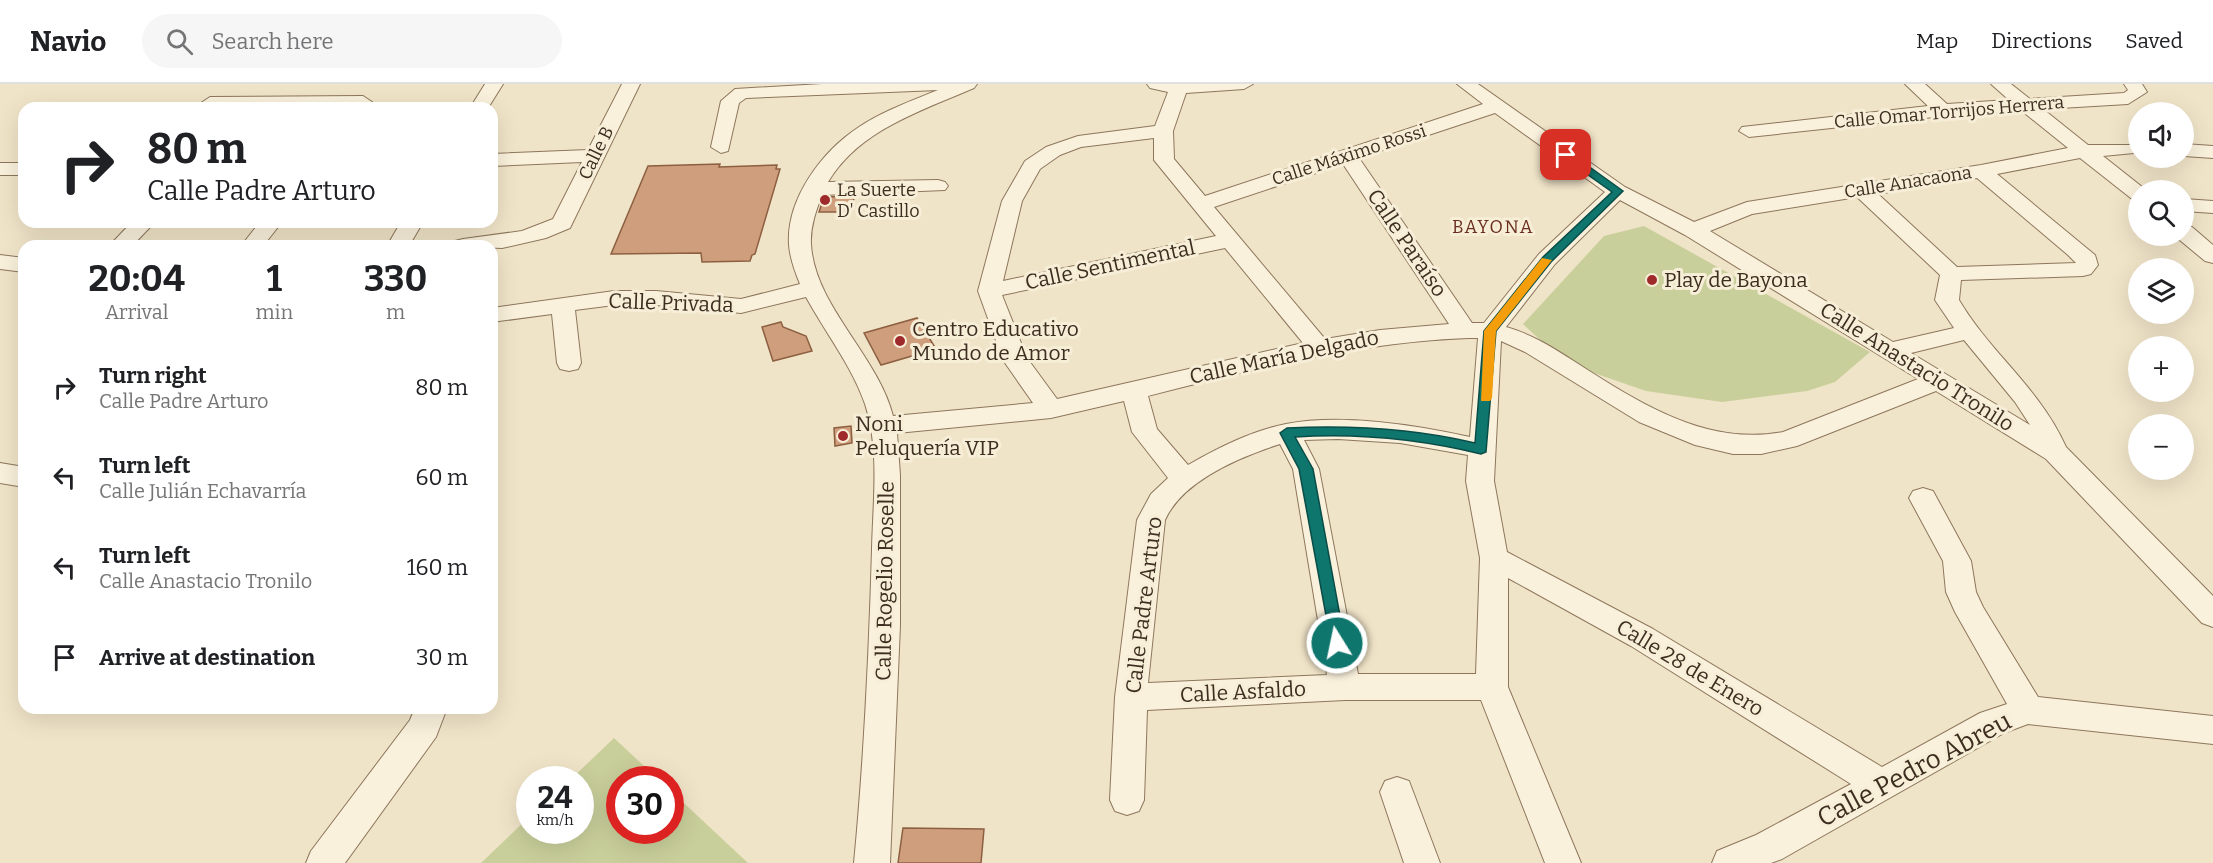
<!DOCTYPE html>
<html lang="en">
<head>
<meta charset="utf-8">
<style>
  :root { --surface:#fff; --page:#f6f6f6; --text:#202124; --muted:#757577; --line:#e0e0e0 }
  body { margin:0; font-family:Bitter,serif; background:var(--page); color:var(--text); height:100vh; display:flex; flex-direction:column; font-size:22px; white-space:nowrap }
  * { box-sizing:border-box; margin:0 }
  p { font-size:20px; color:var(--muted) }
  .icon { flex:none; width:33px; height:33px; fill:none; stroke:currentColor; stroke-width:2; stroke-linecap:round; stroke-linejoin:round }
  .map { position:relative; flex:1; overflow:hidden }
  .sheet { position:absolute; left:18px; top:156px; width:480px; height:474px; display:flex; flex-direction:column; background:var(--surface); border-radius:18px; box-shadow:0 6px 24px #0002 }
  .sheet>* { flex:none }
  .guide { position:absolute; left:18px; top:18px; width:480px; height:126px; border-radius:18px; box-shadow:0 6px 24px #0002; background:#fff; color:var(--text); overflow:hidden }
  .buttons { position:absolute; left:2128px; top:18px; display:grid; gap:12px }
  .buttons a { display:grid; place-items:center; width:66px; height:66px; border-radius:50%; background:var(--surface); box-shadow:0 6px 24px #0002; font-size:30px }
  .speed { position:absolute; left:516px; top:682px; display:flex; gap:12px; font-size:30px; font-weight:700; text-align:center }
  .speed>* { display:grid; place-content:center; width:78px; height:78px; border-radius:50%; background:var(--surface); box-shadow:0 6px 24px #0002; line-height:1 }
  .speed small { font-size:15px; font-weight:400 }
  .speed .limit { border:9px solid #d22; background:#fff; color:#111 }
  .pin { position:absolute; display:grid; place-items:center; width:51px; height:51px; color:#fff; margin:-26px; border-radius:12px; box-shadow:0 3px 9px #0006 }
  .me { position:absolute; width:66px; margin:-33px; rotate:350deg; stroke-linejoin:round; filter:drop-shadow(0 0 4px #0008) }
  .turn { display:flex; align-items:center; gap:21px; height:126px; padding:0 30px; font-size:27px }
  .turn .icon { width:78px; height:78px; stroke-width:2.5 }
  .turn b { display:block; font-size:42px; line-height:51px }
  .eta { display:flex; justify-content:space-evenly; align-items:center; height:102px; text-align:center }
  .eta b { font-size:36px; font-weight:700; line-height:42px }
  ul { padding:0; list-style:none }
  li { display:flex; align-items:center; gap:18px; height:90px; padding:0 30px }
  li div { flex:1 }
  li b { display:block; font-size:22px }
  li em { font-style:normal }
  header { display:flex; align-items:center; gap:36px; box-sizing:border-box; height:84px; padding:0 30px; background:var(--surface); border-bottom:2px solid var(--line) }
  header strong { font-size:28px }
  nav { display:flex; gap:33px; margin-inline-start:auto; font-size:21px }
  .search { width:420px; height:54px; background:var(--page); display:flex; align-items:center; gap:15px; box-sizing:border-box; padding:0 21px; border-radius:33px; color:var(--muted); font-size:22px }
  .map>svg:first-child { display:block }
  .green { fill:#c9cf9b }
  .building { fill:#cf9f7d; stroke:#8d5f41; stroke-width:1.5 }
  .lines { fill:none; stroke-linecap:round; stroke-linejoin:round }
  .minor-casing { stroke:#8d765c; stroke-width:2 }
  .minor { fill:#faf1dc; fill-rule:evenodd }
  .route { fill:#0f766e; stroke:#0a4d48; stroke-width:1.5 }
  .slow { fill:#f59e0b }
  .poi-dot { fill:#9e2a2b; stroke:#f7eed8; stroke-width:2 }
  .labels { text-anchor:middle; stroke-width:6; stroke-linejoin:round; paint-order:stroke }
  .far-street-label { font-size:18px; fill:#3d2e20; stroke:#f7eed8 }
  .far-poi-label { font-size:18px; fill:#3d2e20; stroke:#f7eed8; text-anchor:start }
  .far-neighbourhood-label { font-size:18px; letter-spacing:1.5px; fill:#6b2e1e; stroke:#f7eed8 }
  .street-label { font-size:21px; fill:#3d2e20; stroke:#f7eed8 }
  .poi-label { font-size:21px; fill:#3d2e20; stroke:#f7eed8; text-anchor:start }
  .near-street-label { font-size:26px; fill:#3d2e20; stroke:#f7eed8 }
</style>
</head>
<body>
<header>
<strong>Navio</strong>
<div class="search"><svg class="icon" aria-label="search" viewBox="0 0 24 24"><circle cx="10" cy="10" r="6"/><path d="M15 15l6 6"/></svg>Search here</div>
<nav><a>Map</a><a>Directions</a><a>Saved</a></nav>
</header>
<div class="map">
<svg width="2213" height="779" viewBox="0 0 2213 779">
  <rect width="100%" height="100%" fill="#f0e4c8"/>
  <g class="green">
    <polygon points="1644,142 1870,268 1835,298 1807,307 1722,318 1646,307 1565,279 1523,240 1604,152"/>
    <polygon points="614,654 659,696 620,696 620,747 670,747 671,707 748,779 481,779 529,733 530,747 580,747 580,696 570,696"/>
  </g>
  <g class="building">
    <polygon points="720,80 719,83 777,81 776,85 780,85 755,170 752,171 750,177 702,178 701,169 611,170 648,82"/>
    <polygon points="855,112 849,128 819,128 824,113"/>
    <polygon points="917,234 936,265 881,281 864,249"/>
    <polygon points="781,238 783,243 806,252 812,267 773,277 762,243"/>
    <polygon points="851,342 852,359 835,362 834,344"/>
    <polygon points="903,744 984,745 981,779 898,779"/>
  </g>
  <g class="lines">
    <g class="minor-casing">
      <g id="minor">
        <polygon points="485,0 503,0 488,24 470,24"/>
        <polygon points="622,0 640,0 570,144 546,154 502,164 452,162 455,157 463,155 522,147 553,135 582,78 492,82 492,70 588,66"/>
        <path d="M822 0H977L974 4C921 27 859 46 828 98L938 96 945 98 948 102 945 106 822 111C816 127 810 143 811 160 814 221 878 272 893 332L1033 319 1003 276 978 207 1002 117 1025 77 1046 63 1078 52 1155 42 1168 8 1150 4 1147 0H1253L1244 5 1186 9 1173 47 1174 75 1205 112 1483 20 1457 0H1478L1625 103 1694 138 1747 118 1981 81 2068 64 2022 27 1943 32 1749 53 1739 47 1742 43 1928 22 1905 0H1925L1947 20 2009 16 1991 0H2011L2030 15 2124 9 2128 6 2124 0H2142L2147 8 2128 20 2043 25 2088 61H2134L2137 65 2134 69 2103 72 2146 106H2139V117L2132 115 2080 74 1997 90 2095 171 2098 181 2091 190 2083 192 1961 196 1959 216C1991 270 2039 303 2066 363L2213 512V543L2202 539 2046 375 1936 307 1797 362 1761 370H1733L1695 361 1639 338 1525 268 1501 257 1494 397 1507 468 1653 545 1882 683 1980 629 2007 620 1955 528 1946 508 1943 477 1909 414 1913 407 1923 404 1933 407 1971 477 1976 508 1983 523 2038 613 2213 632V660L2028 640 2004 649 1782 775 1771 779H1712L1717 767 1756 751 1851 700 1631 562 1508 494V603L1581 779H1545L1481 616H1345L1147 626 1144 716 1139 727 1127 731 1115 727 1110 716 1115 613 1137 436 1151 410 1168 394 1132 348 1124 317 1051 334 897 349 900 391V541L890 779H854C864 675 869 570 872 465 873 418 880 365 865 320 852 282 825 248 806 213L741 229 656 221H614L575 226 581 279 578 285 569 287 560 285 557 279 552 230 492 238V224L614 207H656L741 215 800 200C795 188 790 174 789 161 786 115 822 67 859 43 883 27 911 17 938 6L746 14 739 19 728 67 721 69 711 63 721 17 735 5ZM1495 29 1605 108 1539 170 1484 239H1472L1359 74ZM1154 54V76L1216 152 1003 197 1022 117 1040 85 1060 71 1081 63ZM1343 80 1449 240 1380 246 1325 255 1214 123ZM1977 94 2068 171 2076 179 1957 183 1878 110ZM1857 113 1940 191 1935 216 1954 244 1893 258 1710 147 1752 130ZM1620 116 1685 151 1918 295 1783 348C1709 362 1644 322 1583 283 1558 267 1535 251 1506 243L1555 180ZM1225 164 1303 259 1057 315 1027 274 1002 211ZM1468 254H1478L1470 353C1417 341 1339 329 1286 340 1251 347 1218 364 1188 381L1157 345 1148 312C1254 285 1359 258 1468 254ZM1964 256 2015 318 2030 341 1911 269ZM1338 355 1400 359 1468 371 1466 397 1480 474 1476 590H1358L1319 385 1304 356ZM1280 360 1293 385 1327 591 1148 599 1165 436C1183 396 1240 373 1280 360Z"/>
        <polygon points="363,12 372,18 370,22 208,24 201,19 210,13"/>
        <polygon points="2184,60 2213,62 2213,74 2184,72"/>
        <rect x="0" y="79" width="24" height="12"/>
        <polygon points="2184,115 2213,117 2213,129 2184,127"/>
        <polygon points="132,138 155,138 132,162 109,162"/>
        <polygon points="260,138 282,138 263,162 241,162"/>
        <polygon points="401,138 423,138 409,162 387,162"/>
        <polygon points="2184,142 2192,143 2213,161 2213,179 2205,177 2176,153 2184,152"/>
        <polygon points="0,171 24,174 24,188 0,185"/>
        <polygon points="0,379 24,383 24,403 0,399"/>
        <polygon points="415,624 447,624 436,653 345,779 306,779 311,767 410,636"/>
        <polygon points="1397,693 1409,697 1440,779 1404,779 1380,708 1385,697"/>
      </g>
    </g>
    <use href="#minor" class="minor"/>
  </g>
  <path class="route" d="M1563 69H1570L1623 107 1551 178 1496 247 1486 368 1481 370C1419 355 1359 349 1295 353L1313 385 1345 559 1337 565 1332 564 1299 385 1280 349 1287 344C1351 341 1412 344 1475 359L1484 247 1543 173 1612 108 1563 73Z"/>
  <polygon class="slow" points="1542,174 1552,176 1496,247 1492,314 1490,317 1481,317 1484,247"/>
  <g class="poi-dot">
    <circle cx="825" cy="116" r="6"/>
    <circle cx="1652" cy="196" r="6"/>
    <circle cx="900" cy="257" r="6"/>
    <circle cx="843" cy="352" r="6"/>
  </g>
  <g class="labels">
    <g class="far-street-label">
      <text transform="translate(1949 28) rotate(-5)" y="6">Calle Omar Torrijos Herrera</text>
      <text transform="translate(596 69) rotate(-64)" y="6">Calle B</text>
      <text transform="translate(1349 71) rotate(-18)" y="6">Calle Máximo Rossi</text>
      <text transform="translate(1908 98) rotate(-9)" y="6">Calle Anacaona</text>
    </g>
    <g class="far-poi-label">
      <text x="837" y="112">La Suerte<tspan x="837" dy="21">D' Castillo</tspan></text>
    </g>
    <g class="far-neighbourhood-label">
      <text x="1493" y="149">BAYONA</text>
    </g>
    <g class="street-label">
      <text transform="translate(1407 159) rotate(56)" y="7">Calle Paraíso</text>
      <text transform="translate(1110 181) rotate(-12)" y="7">Calle Sentimental</text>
      <text transform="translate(671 219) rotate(2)" y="7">Calle Privada</text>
      <text transform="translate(1284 273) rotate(-12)" y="7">Calle María Delgado</text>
      <text transform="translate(1917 283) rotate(32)" y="7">Calle Anastacio Tronilo</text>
      <text transform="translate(885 497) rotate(-89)" y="7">Calle Rogelio Roselle</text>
      <text transform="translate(1144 521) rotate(-83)" y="7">Calle Padre Arturo</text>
      <text transform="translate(1690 584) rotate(31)" y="7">Calle 28 de Enero</text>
      <text transform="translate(1243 608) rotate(-3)" y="7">Calle Asfaldo</text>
    </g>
    <g class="poi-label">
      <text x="1664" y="203">Play de Bayona</text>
      <text x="912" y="252">Centro Educativo<tspan x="912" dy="24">Mundo de Amor</tspan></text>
      <text x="855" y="347">Noni<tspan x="855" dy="24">Peluquería VIP</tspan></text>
    </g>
    <g class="near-street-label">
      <text transform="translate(1914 685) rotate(-28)" y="9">Calle Pedro Abreu</text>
    </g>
  </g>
</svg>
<div class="buttons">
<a><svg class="icon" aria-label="sound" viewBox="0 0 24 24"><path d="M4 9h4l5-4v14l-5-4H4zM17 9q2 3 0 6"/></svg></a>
<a><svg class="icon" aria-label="search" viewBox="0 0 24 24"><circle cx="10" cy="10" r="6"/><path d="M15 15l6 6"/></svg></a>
<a><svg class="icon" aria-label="layers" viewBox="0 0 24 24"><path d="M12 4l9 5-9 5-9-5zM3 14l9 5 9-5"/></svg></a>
<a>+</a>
<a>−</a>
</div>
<div class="speed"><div>24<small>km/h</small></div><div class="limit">30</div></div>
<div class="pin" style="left:1566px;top:71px;background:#d93025"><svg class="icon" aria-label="arrive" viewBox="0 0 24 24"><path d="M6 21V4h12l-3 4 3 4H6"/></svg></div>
<svg class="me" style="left:1337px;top:559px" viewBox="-20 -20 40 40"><circle r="17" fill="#0f766e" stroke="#fff" stroke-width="3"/><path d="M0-11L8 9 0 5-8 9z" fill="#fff"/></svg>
<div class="guide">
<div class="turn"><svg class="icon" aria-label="right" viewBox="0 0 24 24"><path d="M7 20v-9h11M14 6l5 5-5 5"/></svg><div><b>80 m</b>Calle Padre Arturo</div></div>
</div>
<section class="sheet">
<div class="eta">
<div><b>20:04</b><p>Arrival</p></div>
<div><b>1</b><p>min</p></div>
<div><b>330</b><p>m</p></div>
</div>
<ul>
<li><svg class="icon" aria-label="right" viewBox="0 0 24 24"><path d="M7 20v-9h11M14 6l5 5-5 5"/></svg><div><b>Turn right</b><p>Calle Padre Arturo</p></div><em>80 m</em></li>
<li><svg class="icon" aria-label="left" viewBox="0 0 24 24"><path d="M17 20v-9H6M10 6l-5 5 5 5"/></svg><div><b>Turn left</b><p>Calle Julián Echavarría</p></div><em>60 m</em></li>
<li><svg class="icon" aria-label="left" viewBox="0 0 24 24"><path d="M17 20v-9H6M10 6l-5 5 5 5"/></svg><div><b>Turn left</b><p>Calle Anastacio Tronilo</p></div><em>160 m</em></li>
<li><svg class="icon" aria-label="arrive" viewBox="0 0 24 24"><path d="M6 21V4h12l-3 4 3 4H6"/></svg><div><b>Arrive at destination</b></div><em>30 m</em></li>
</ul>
</section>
</div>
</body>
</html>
